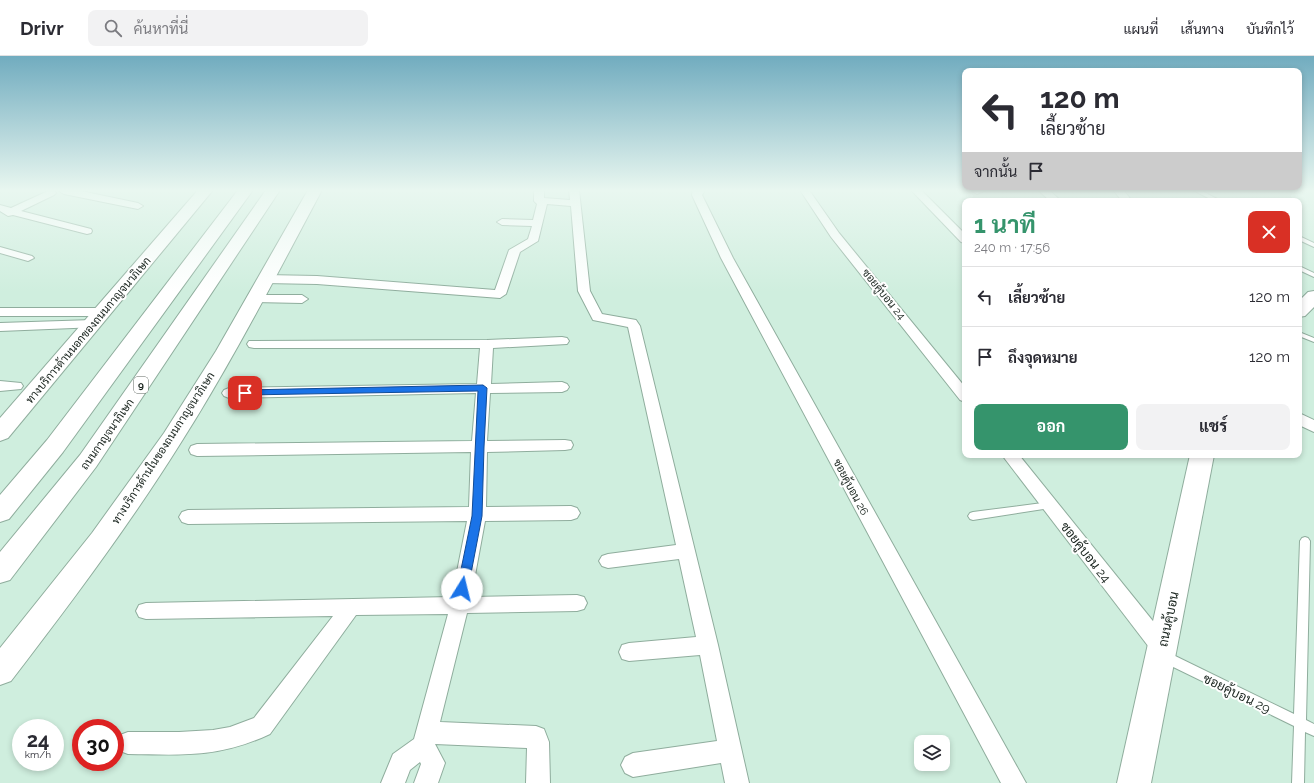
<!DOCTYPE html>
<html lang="th">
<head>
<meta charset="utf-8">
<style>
  :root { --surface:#fff; --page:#f2f2f3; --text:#2b2b33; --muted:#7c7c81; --line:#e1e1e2; --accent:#35946c }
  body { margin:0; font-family:Raleway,Sarabun,sans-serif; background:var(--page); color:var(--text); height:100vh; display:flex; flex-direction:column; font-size:15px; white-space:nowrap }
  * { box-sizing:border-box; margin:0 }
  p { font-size:13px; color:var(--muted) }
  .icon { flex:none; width:22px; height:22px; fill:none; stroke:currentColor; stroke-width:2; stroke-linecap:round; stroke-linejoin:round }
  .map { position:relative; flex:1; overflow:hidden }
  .drawer { position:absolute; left:962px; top:142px; width:340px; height:260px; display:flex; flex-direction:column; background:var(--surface); border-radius:8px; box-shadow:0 2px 6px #0003 }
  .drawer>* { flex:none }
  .guide { position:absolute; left:962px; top:12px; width:340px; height:122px; border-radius:8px; box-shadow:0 2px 6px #0003; background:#fff; color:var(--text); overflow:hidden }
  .tools { position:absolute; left:914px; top:679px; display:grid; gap:8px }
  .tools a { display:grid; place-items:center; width:36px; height:36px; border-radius:8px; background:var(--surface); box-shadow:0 2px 6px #0003; font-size:20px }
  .speed { position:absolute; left:12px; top:663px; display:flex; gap:8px; font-size:20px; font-weight:700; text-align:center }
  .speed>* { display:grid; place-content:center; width:52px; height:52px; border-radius:50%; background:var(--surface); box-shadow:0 2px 6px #0003; line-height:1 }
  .speed small { font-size:10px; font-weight:400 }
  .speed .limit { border:6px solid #d22; background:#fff; color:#111 }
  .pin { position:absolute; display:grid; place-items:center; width:34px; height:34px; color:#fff; margin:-17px; border-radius:8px; box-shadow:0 2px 6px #0006 }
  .me { position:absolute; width:44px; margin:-22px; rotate:9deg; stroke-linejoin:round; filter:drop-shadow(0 0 3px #0008) }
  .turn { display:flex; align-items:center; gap:14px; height:84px; padding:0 12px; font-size:18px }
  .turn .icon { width:52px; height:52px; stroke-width:2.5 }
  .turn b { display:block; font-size:28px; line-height:34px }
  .then { display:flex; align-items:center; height:38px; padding:0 12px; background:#0003; gap:8px; font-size:15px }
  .round { display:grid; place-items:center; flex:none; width:42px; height:42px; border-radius:8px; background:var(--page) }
  .summary { display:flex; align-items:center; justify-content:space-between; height:68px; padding:0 12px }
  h1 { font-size:24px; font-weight:700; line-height:30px; color:var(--accent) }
  .cta { display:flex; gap:8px; margin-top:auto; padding:8px 12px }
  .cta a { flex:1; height:46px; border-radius:8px; background:var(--accent); color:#fff; font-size:16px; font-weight:700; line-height:46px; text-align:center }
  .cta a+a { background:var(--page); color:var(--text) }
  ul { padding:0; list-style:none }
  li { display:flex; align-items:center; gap:12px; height:60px; padding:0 12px; border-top:1px solid var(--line) }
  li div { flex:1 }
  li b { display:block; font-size:15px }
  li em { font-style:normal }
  header { display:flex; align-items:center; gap:24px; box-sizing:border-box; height:56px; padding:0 20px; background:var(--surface); border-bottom:1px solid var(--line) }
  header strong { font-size:19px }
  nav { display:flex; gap:22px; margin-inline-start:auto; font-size:14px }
  .search { width:280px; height:36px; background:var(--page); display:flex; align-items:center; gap:10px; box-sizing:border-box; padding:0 14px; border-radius:8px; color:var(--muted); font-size:15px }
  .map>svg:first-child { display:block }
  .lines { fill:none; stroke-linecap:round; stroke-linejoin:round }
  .lane-casing { stroke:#8fad9d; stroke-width:2 }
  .street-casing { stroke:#8fad9d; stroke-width:2 }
  .secondary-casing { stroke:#8fad9d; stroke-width:2 }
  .highway-casing { stroke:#8fad9d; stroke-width:2 }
  .lane { fill:#fff; fill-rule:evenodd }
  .street { fill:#fff; fill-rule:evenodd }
  .secondary { fill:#fff; fill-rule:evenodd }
  .highway { fill:#fff; fill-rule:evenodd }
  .route { fill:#1a73e8; stroke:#114b97 }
  .labels { text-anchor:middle; stroke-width:4; stroke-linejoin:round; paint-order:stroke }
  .shield { fill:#fff; stroke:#5c645f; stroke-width:1 }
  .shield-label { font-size:10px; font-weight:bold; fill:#16211b }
  .street-label { font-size:11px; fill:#16211b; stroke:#fff }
  .near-street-label { font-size:13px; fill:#16211b; stroke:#fff }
</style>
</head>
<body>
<header>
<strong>Drivr</strong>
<div class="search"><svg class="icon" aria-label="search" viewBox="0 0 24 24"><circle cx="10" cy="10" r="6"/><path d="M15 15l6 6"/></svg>ค้นหาที่นี่</div>
<nav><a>แผนที่</a><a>เส้นทาง</a><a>บันทึกไว้</a></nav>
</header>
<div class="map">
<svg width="1314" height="727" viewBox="0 0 1314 727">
  <rect width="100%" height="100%" fill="#cfeede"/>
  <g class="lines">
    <g class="lane-casing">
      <g id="lane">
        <polygon points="1193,134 1200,134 1221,145 1214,145"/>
        <polygon points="1299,180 1314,187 1314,191 1299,184"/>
        <polygon points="1299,210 1314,217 1314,221 1299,214"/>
        <polygon points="1299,276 1314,282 1314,286 1299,280"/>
        <polygon points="1050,446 1053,447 1055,449 1053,451 1050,452 973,464 970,463 968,460 970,457 973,456"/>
        <polygon points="1305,481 1308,482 1310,485 1306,664 1314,668 1314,680 1305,676 1304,727 1292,727 1294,670 1161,605 1160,601 1161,597 1165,596 1169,597 1294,658 1300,485 1302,482"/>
      </g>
    </g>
    <g class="street-casing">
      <g id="street">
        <polygon points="53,134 56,137 54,139 21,155 91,173 92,175 91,177 87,178 13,159 8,160 0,155 0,149 11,152 48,135"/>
        <polygon points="76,134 138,147 143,150 138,153 64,138 59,135"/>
        <polygon points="534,134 544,134 544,142 570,144 569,134 579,134 590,235 602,258 636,264 640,270 718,589 749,727 725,727 721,707 633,721 625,717 621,709 625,701 633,697 717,685 700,599 629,605 622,603 619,596 622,589 629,587 696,581 679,503 608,512 602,510 599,505 602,500 608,498 676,489 628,271 593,264 578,235 571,150 547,148 538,185 520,196 506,238 500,242 317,228 265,227 259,223 265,219 317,220 495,234 509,194 528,183 532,170 502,169 497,166 502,163 533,164 537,148 534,145"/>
        <polygon points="693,134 705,134 702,139 733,202 1026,727 1001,727 721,202 692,139"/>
        <polygon points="800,134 809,134 839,177 965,331 965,346 960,344 831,181"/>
        <polygon points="911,134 921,134 965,178 965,187 961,186"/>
        <polygon points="986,134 977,138 972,135 973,134"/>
        <polygon points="1038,134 1049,134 1061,145 1050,145"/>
        <polygon points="1125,134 1125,136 1132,145 1122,145 1114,135"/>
        <polygon points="0,191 32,200 34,202 28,205 0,197"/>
        <polygon points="254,239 302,239 308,243 302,247 250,246 248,243"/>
        <polygon points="0,252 104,252 110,256 104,260 0,260"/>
        <polygon points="93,264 98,265 99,268 98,271 0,275 0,267"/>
        <path d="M562 281 567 282 569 285 567 288 493 292 491 328 562 326 567 328 569 331 567 334 562 336 490 337 487 385 565 384 571 385 573 389 571 393 565 394 487 396 486 451 571 450 577 452 580 457 577 462 571 464 485 465 471 541 577 539 584 541 587 547 584 553 577 555 467 557 440 666 536 670 544 673 549 686 550 727H526L527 692 435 688 445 707 438 727H414L421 708 420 706 410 714 405 727H381L393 698 414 683 448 558 356 559 270 678C219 702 183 699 128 698L120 695 117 687 120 679 128 676H179L213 674 230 671 254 662 333 560 146 563 139 561 136 555 139 549 146 547 452 541 467 465 188 468 182 466 179 461 182 456 188 454 469 451 471 396 197 400 191 398 189 394 191 390 197 388 472 385 476 337 229 342 224 340 222 337 224 334 229 332 477 328 480 292H254L249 291 247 288 249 285 487 284Z"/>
        <polygon points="0,325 21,327 23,330 21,333 0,335"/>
        <polygon points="1299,357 1314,364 1314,376 1299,369"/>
        <polygon points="1002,399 1019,399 1169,585 1172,592 1169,599 1162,601 1155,599"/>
      </g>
    </g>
    <g class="secondary-casing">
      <g id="secondary">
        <polygon points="198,134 213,134 8,382 0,385 0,362"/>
        <path d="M308 134H322C276 220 232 306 180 388 128 471 70 548 11 625L0 629V592L92 477 164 377 216 295Z"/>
        <polygon points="1314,235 1314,251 1305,260 1299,261 1299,245 1308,236"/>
        <polygon points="1190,399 1214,399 1151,727 1117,727"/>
      </g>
    </g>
    <g class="highway-casing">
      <g id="highway">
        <polygon points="238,134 253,134 63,396 9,463 0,466 0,439 47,384"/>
        <polygon points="266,134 280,134 96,411 10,524 0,527 0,496 80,399"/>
      </g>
    </g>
    <use href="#lane" class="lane"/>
    <use href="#street" class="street"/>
    <use href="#secondary" class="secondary"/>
    <use href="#highway" class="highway"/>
  </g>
  <linearGradient id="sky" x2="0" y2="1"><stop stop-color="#71acbf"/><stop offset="0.57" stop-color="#e9f7f0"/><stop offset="1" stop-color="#e9f7f0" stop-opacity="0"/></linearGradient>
  <rect width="1314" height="236" fill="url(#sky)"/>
  <polygon class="route" points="483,329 487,332 484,391 482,460 468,533 467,536 462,537 458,536 457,533 472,460 478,335 245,339 241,337 245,334"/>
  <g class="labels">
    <rect class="shield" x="134" y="321" width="14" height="16" rx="3"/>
    <g class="shield-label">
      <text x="141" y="333">9</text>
    </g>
    <g class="street-label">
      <text transform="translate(884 238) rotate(51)" y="4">ซอยคู้บอน 24</text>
      <text transform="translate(88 274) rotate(-50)" y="4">ทางบริการด้านนอกของถนนกาญจนาภิเษก</text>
      <text transform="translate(107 378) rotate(-55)" y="4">ถนนกาญจนาภิเษก</text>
      <text transform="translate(163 392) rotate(-57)" y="4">ทางบริการด้านในของถนนกาญจนาภิเษก</text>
      <text transform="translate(851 431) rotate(62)" y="4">ซอยคู้บอน 26</text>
    </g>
    <g class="near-street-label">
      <text transform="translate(1086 496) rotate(52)" y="5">ซอยคู้บอน 24</text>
      <text transform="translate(1168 563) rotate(-78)" y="5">ถนนคู้บอน</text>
      <text transform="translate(1237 637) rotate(26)" y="5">ซอยคู้บอน 29</text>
    </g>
  </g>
</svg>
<div class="tools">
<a><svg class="icon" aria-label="layers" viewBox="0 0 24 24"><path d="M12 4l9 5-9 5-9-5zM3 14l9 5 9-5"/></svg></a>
</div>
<div class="speed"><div>24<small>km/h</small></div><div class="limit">30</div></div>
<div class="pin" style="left:245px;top:337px;background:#d93025"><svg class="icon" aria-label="arrive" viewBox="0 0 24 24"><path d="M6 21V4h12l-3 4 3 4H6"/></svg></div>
<svg class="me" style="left:462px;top:533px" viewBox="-20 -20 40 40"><circle r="19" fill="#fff"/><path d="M0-13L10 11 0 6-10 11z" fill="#1a73e8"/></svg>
<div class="guide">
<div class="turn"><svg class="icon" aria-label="left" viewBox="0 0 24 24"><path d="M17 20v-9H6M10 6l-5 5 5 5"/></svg><div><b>120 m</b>เลี้ยวซ้าย</div></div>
<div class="then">จากนั้น<svg class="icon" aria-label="arrive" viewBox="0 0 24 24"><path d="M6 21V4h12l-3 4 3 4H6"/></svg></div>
</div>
<section class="drawer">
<div class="summary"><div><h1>1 นาที</h1><p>240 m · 17:56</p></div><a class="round" style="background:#d93025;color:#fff"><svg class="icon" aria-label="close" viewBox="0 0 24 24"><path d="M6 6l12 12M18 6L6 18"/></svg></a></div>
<ul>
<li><svg class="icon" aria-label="left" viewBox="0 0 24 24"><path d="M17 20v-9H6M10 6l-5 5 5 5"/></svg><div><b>เลี้ยวซ้าย</b></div><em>120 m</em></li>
<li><svg class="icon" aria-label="arrive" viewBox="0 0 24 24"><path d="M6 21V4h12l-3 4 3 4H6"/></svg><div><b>ถึงจุดหมาย</b></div><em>120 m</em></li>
</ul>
<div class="cta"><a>ออก</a><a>แชร์</a></div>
</section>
</div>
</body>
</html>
